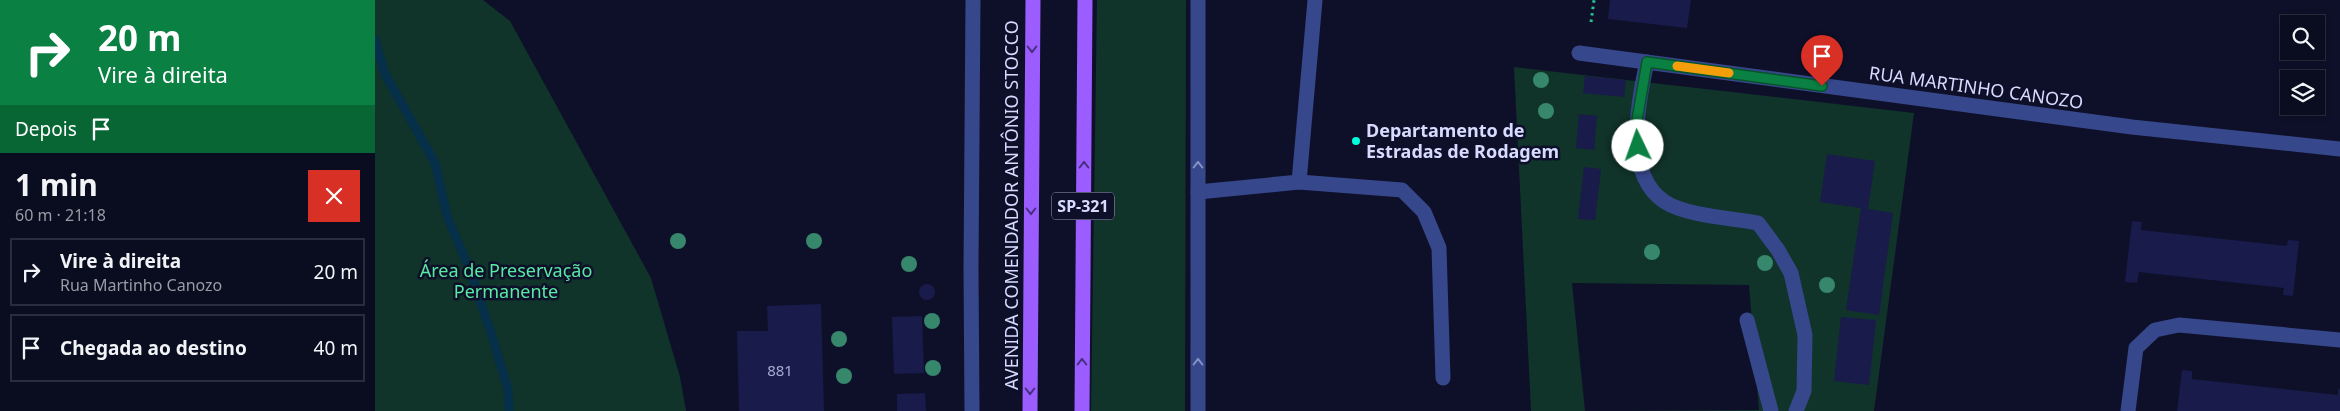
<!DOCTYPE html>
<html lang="pt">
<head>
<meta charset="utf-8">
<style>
  :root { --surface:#0a0c1f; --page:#131528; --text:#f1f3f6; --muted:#999ba4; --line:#2a2c3d }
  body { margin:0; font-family:"Noto Sans",sans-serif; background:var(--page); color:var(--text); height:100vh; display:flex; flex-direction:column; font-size:19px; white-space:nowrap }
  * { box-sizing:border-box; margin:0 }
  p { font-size:16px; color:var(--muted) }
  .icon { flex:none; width:28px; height:28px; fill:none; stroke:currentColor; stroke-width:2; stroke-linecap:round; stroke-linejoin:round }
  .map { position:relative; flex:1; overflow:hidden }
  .panel { display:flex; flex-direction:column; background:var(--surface); width:375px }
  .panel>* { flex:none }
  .hud { background:#0b8043; color:#fff; overflow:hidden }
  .fabs { position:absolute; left:1905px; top:15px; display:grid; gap:10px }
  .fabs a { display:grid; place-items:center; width:45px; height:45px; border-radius:0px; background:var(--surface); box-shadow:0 2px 8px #0003,0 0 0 1px var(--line); font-size:25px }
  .pin { position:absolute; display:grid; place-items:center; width:42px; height:42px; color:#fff; margin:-51px -21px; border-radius:50% 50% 50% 0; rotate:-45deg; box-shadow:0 0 5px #0007 }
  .pin .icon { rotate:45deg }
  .me { position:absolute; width:55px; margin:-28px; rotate:357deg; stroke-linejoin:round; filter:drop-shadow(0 0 4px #0008) }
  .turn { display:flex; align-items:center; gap:18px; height:105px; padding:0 15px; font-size:22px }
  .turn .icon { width:65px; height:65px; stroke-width:2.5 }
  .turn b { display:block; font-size:35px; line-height:42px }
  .then { display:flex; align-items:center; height:48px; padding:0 15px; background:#0003; gap:10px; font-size:19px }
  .round { display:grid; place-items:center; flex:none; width:52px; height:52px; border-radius:0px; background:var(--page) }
  .headline { display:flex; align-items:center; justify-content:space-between; height:85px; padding:0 15px }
  h1 { font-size:30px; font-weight:700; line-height:38px }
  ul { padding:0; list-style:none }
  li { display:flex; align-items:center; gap:15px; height:68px; margin:0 10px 8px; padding:0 5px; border:2px solid var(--line); border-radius:0px }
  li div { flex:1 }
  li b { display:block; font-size:19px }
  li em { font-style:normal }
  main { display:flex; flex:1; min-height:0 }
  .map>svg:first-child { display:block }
  .green { fill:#10332a }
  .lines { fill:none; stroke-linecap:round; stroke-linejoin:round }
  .stream { stroke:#062f4a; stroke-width:9 }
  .building { fill:#191b4b }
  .path { stroke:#26c393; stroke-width:3; stroke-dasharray:2.5 4; stroke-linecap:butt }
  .minor { stroke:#36478b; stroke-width:15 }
  .major { stroke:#9b5dff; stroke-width:15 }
  .tree { fill:#37876c }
  .oneway { stroke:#462f7f }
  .oneway2 { stroke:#8691c5 }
  .route-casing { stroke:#07532c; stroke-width:12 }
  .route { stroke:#0b8043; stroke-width:9 }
  .slow { stroke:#f59e0b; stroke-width:9 }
  .poi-dot { fill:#02ffdb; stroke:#0e1029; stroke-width:2 }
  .labels { text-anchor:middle; stroke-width:5; stroke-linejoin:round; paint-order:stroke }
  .number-label { font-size:15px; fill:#a7abd2 }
  .shield { fill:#0e1029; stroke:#9a9ebf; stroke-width:1 }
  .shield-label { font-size:16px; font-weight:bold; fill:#d6dbff }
  .street-label { font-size:18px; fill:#d6dbff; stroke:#0e1029 }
  .poi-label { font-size:18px; font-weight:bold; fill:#d6dbff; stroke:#0e1029; text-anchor:start }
  .park-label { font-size:18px; fill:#58e9a2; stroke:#0e1029 }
</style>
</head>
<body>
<main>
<section class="panel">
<div class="hud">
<div class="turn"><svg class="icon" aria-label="right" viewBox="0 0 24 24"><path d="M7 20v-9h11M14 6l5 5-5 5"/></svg><div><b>20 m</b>Vire à direita</div></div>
<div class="then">Depois<svg class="icon" aria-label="arrive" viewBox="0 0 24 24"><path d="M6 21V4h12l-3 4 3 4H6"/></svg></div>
</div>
<div class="headline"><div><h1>1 min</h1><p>60 m · 21:18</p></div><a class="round" style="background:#d93025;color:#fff"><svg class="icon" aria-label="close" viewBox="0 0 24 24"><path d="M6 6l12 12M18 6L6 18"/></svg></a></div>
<ul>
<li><svg class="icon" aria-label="right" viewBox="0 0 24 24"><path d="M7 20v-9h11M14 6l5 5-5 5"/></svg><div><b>Vire à direita</b><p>Rua Martinho Canozo</p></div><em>20 m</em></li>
<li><svg class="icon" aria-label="arrive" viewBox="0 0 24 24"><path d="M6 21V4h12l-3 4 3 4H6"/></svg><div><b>Chegada ao destino</b></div><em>40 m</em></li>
</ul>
</section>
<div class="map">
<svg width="1965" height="411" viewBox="0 0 1965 411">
  <rect width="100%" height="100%" fill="#0e1029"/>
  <g class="green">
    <polygon points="0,0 108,0 135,21 276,278 305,377 311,411 0,411"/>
    <polygon points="722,0 811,0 810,411 716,411"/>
    <polygon points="1139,67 1539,113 1499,411 1253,411 1384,410 1374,285 1197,283 1210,411 1156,411"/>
  </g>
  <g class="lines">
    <polyline class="stream" points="0,40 10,74 60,163 72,216 94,268 116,333 133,389 134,411"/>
  </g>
  <g class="building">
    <polygon points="1235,0 1316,0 1312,28 1233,19"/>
    <polygon points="1210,76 1251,80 1249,97 1208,93"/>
    <polygon points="1204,114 1222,116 1219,150 1201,148"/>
    <polygon points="1452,154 1500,161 1493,209 1518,213 1504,315 1471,310 1486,208 1445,202"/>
    <polygon points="1209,167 1226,169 1220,220 1203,219"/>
    <polygon points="1757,221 1767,222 1766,230 1912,246 1913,240 1924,241 1918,296 1908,295 1909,288 1764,272 1762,283 1750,282"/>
    <circle cx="552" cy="292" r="8"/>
    <polygon points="446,304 449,411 364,411 362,331 393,331 392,306"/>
    <polygon points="547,316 549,373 519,374 517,317"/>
    <polygon points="1466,317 1501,320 1494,385 1459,381"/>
    <polygon points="1807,370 1817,371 1817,379 1963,395 1963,389 1965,389 1965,411 1802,411"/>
    <polygon points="550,393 551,411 522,411 522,394"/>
  </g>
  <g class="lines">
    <polyline class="path" points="1216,22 1219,0"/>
    <g class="minor">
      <polyline points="1204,53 1757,127 1965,149"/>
      <path d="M1272 62C1263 102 1248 175 1290 202 1312 216 1357 218 1383 223L1403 250 1416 273 1430 335 1429 391 1421 411"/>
      <polyline points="924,182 1027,190 1049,212 1064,248 1068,378"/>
      <polyline points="823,192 924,182 940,0"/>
      <polyline points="1372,320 1396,411"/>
      <polyline points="597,411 596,269 598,0"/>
      <polyline points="823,411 823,0"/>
      <polyline points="1753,411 1761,348 1780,330 1804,325 1965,340"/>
    </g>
    <g class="major">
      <polyline points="655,411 658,0"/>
      <polyline points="707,411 710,0"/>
    </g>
  </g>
  <g class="tree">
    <circle cx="1166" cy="80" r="8"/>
    <circle cx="1171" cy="111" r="8"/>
    <circle cx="303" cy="241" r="8"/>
    <circle cx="439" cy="241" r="8"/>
    <circle cx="1277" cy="252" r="8"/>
    <circle cx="1390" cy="263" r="8"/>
    <circle cx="534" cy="264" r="8"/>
    <circle cx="1452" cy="285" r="8"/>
    <circle cx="557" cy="321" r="8"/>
    <circle cx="464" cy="339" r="8"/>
    <circle cx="558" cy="368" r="8"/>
    <circle cx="469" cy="376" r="8"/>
  </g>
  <defs><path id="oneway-chevron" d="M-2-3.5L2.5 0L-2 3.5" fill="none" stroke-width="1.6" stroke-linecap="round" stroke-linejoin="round" transform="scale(1.25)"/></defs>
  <g class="oneway">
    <use href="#oneway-chevron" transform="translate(657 49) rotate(90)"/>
    <use href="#oneway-chevron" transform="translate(709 165) rotate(-90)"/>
    <use href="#oneway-chevron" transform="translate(656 211) rotate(90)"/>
    <use href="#oneway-chevron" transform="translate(707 362) rotate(-90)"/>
    <use href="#oneway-chevron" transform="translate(655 391) rotate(90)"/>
  </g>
  <g class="oneway2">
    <use href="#oneway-chevron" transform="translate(823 165) rotate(-90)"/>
    <use href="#oneway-chevron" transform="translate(823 362) rotate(-90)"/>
  </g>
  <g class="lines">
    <g class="route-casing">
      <polyline id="route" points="1263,146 1262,120 1272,62 1447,86"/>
    </g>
    <use href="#route" class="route"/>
    <polyline class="slow" points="1302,66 1354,73"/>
  </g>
  <circle class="poi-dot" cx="981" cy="141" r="5"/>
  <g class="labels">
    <g class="number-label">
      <text x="405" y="376">881</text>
    </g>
    <rect class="shield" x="677" y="192.5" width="62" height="27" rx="4"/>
    <g class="shield-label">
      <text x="708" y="212">SP-321</text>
    </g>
    <g class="street-label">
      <text transform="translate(1601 88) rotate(8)" y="6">RUA MARTINHO CANOZO</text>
      <text transform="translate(637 205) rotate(-90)" y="6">AVENIDA COMENDADOR ANTÔNIO STOCCO</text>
    </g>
    <g class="poi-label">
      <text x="991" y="137">Departamento de<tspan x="991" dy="21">Estradas de Rodagem</tspan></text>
    </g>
    <g class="park-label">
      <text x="131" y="277">Área de Preservação<tspan x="131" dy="21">Permanente</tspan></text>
    </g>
  </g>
</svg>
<div class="fabs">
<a><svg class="icon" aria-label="search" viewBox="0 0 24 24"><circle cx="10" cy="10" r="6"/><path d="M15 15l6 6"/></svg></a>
<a><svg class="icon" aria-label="layers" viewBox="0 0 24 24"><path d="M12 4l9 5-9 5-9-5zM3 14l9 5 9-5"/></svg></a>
</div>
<div class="pin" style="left:1447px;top:86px;background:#d93025"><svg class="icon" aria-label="arrive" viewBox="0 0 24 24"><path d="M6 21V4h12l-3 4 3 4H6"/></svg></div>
<svg class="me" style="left:1263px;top:146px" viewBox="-20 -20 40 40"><circle r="19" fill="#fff"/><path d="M0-13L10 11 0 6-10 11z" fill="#0b8043"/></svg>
</div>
</main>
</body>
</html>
